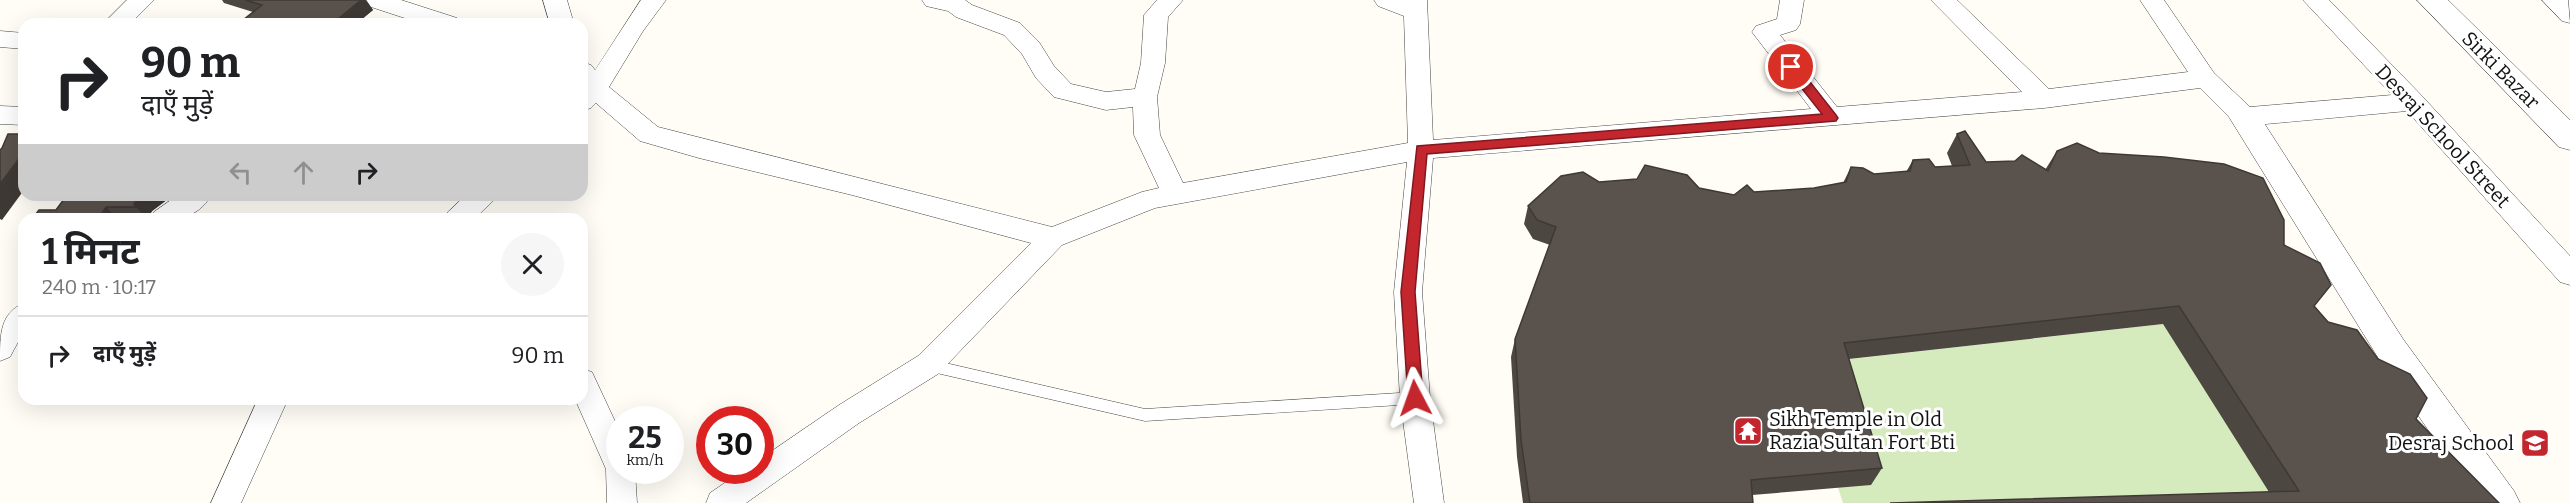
<!DOCTYPE html>
<html lang="hi">
<head>
<meta charset="utf-8">
<style>
  :root { --surface:#fff; --page:#f6f6f6; --text:#202124; --muted:#757577; --line:#e0e0e0 }
  body { margin:0; font-family:Bitter,"Noto Sans Devanagari",serif; background:var(--page); color:var(--text); height:100vh; display:flex; flex-direction:column; font-size:22px; white-space:nowrap }
  * { box-sizing:border-box; margin:0 }
  p { font-size:20px; color:var(--muted) }
  .icon { flex:none; width:33px; height:33px; fill:none; stroke:currentColor; stroke-width:2; stroke-linecap:round; stroke-linejoin:round }
  .map { position:relative; flex:1; overflow:hidden }
  .details { position:absolute; left:18px; top:213px; width:570px; height:192px; display:flex; flex-direction:column; background:var(--surface); border-radius:18px; box-shadow:0 6px 24px #0002 }
  .details>* { flex:none }
  .hud { position:absolute; left:18px; top:18px; width:570px; height:183px; border-radius:18px; box-shadow:0 6px 24px #0002; background:#fff; color:var(--text); overflow:hidden }
  .speed { position:absolute; left:606px; top:406px; display:flex; gap:12px; font-size:30px; font-weight:700; text-align:center }
  .speed>* { display:grid; place-content:center; width:78px; height:78px; border-radius:50%; background:var(--surface); box-shadow:0 6px 24px #0002; line-height:1 }
  .speed small { font-size:15px; font-weight:400 }
  .speed .limit { border:9px solid #d22; background:#fff; color:#111 }
  .pin { position:absolute; display:grid; place-items:center; width:51px; height:51px; color:#fff; margin:-26px; border:3px solid #fff; border-radius:50%; box-shadow:0 2px 6px #0007 }
  .me { position:absolute; width:66px; margin:-33px; rotate:356deg; stroke-linejoin:round; filter:drop-shadow(0 0 4px #0008) }
  .turn { display:flex; align-items:center; gap:21px; height:126px; padding:0 24px; font-size:27px }
  .turn .icon { width:78px; height:78px; stroke-width:2.5 }
  .turn b { display:block; font-size:42px; line-height:51px }
  .lanes { display:flex; align-items:center; height:57px; padding:0 24px; background:#0003; justify-content:center; gap:30px; direction:ltr }
  .lanes .off { opacity:.35 }
  .round { display:grid; place-items:center; flex:none; width:63px; height:63px; border-radius:32px; background:var(--page) }
  .overview { display:flex; align-items:center; justify-content:space-between; height:102px; padding:0 24px }
  h1 { font-size:36px; font-weight:700; line-height:45px }
  ul { padding:0; list-style:none }
  li { display:flex; align-items:center; gap:18px; height:78px; padding:0 24px; border-top:2px solid var(--line) }
  li div { flex:1 }
  li b { display:block; font-size:22px }
  li em { font-style:normal }
  .map>svg:first-child { display:block }
  .green { fill:#d5ebbd }
  .lines { fill:none; stroke-linecap:round; stroke-linejoin:round }
  .service-casing { stroke:#444; stroke-width:1 }
  .minor-casing { stroke:#444; stroke-width:1 }
  .tertiary-casing { stroke:#444; stroke-width:1 }
  .service { fill:#fff; fill-rule:evenodd }
  .minor { fill:#fff; fill-rule:evenodd }
  .tertiary { fill:#fff; fill-rule:evenodd }
  .wall { fill:#4d4742 }
  .shaded-wall { fill:#3f3936 }
  .building { fill:#5a524d; stroke:#3f3936; stroke-width:1.5 }
  .route { fill:#c4262e; stroke:#7f191e; stroke-width:1.5 }
  .labels { text-anchor:middle; stroke-width:6; stroke-linejoin:round; paint-order:stroke }
  .street-label { font-size:20px; fill:#111; stroke:#fff }
  .poi-label { font-size:20px; fill:#111; stroke:#fff; text-anchor:start }
</style>
</head>
<body>
<div class="map">
<svg width="2570" height="503" viewBox="0 0 2570 503">
  <rect width="100%" height="100%" fill="#fffdf5"/>
  <polygon class="green" points="2163,324 2277,503 1843,503 1838,488 1834,361"/>
  <g class="lines">
    <g class="service-casing">
      <polygon id="service" points="928,359 1145,409 1415,392 1420,394 1422,398 1420,402 1415,404 1145,421 928,371 923,369 921,365 923,361"/>
    </g>
    <g class="minor-casing">
      <g id="minor">
        <polygon points="127,0 154,0 130,24 103,24"/>
        <polygon points="364,0 401,0 457,18 461,24 423,24 368,6"/>
        <polygon points="543,0 567,0 574,24 550,24"/>
        <polygon points="641,0 666,0 643,31 609,87 658,127 1052,227 1142,192 1159,188 1134,135 1133,107 1106,110 1054,97 1036,78 1022,54 1004,35 956,17 948,11 926,6 922,0 965,0 972,5 1020,23 1039,42 1054,66 1071,84 1106,92 1135,89 1141,63 1144,15 1157,0 1183,0 1168,17 1165,63 1157,97 1160,135 1183,183 1408,143 1404,16 1378,6 1374,0 1427,0 1433,140 1811,109 1752,32 1756,26 1777,19 1780,0 1804,0 1800,24 1796,30 1780,35 1837,107 2022,92 1931,0 1957,0 2049,89 2188,72 2140,0 2164,0 2214,73 2250,107 2392,95 2303,0 2329,0 2422,96 2570,256 2570,285 2560,282 2407,111 2244,126 2235,123 2200,88 2044,108 1433,158 1422,292 1430,398 1444,503 1414,503 1400,398 1394,292 1407,162 1155,208 1062,245 938,374 859,423 746,503 706,503 710,493 742,471 760,471 760,459 839,405 918,356 1031,243 852,195 699,158 640,141 596,103 591,108 582,111 582,62 591,65 595,70"/>
        <polygon points="2542,0 2568,0 2570,23 2562,21"/>
        <polygon points="0,31 24,33 24,49 0,47"/>
        <polygon points="0,106 24,107 24,125 0,124"/>
        <path d="M178 195H211C198 220 174 219 150 219L154 212Z"/>
        <polygon points="466,195 496,195 492,202 474,219 444,219 448,212"/>
        <path d="M24 303V331L10 357 0 361C0 334 0 313 24 303Z"/>
        <polygon points="582,369 592,372 620,432 620,471 635,471 637,503 607,503 606,469 575,399 582,399"/>
        <polygon points="258,399 288,399 241,503 211,503"/>
      </g>
    </g>
    <g class="tertiary-casing">
      <g id="tertiary">
        <polygon points="2417,0 2448,0 2570,120 2570,150 2559,147"/>
        <polygon points="2244,106 2255,109 2403,339 2514,491 2520,503 2479,503 2379,359 2229,117 2233,109"/>
      </g>
    </g>
    <use href="#service" class="service"/>
    <use href="#minor" class="minor"/>
    <use href="#tertiary" class="tertiary"/>
  </g>
  <g class="wall">
    <polygon points="222,0 366,0 373,10 356,24 239,24 253,12 224,3"/>
    <polygon points="1957,134 1986,162 2045,170 2057,151 2284,245 2314,306 2416,419 2499,503 2269,492 2163,324 1849,359 1882,468 1871,485 1752,495 1753,503 1523,503 1517,457 1511,357 1515,339 1550,245 1533,239 1524,224 1528,206 1599,182 1699,188 1734,195 1754,192 1814,188 1843,183 1851,167 1874,174 1906,172 1913,160 1935,167 1952,166 1947,153"/>
    <polygon points="168,199 152,211 148,218 149,219 32,219 56,210"/>
  </g>
  <g class="shaded-wall">
    <polygon points="361,0 366,0 373,10 356,24 332,24"/>
    <polygon points="24,152 24,190 2,220 0,219 0,184"/>
    <polygon points="141,195 171,195 168,199 152,211 148,218 149,219 147,219 136,207 134,204 138,197"/>
    <polygon points="106,207 118,219 98,219"/>
  </g>
  <g class="building">
    <polygon points="245,0 361,0 332,24 238,24 262,5"/>
    <polygon points="469,20 481,24 465,24"/>
    <polygon points="1965,131 1986,162 2015,161 2022,155 2048,171 2057,151 2077,143 2099,153 2164,157 2224,164 2263,178 2284,220 2284,245 2320,263 2331,285 2314,306 2328,322 2357,330 2378,359 2410,374 2427,398 2416,419 2499,503 1890,503 2299,491 2179,306 1844,343 1882,468 1751,480 1753,503 1530,503 1521,440 1515,339 1556,227 1537,220 1528,206 1561,176 1583,172 1599,182 1637,179 1645,165 1687,175 1699,188 1734,195 1747,185 1754,192 1814,188 1846,182 1851,167 1863,168 1874,174 1910,171 1913,160 1929,159 1935,167 1970,165 1957,134"/>
    <polygon points="8,134 24,134 24,152 0,184 0,150 2,148"/>
    <polygon points="67,195 141,195 138,197 134,204 136,207 106,207 98,219 32,219 39,210 56,210"/>
  </g>
  <polygon class="route" points="1791,62 1796,64 1836,115 1838,118 1836,121 1427,154 1415,292 1423,398 1420,402 1415,404 1410,402 1408,398 1401,292 1417,146 1822,114 1785,67"/>
  <defs>
    <g id="temple-square" transform="scale(1.5)"><rect x="-9" y="-9" width="18" height="18" rx="4" fill="#c4262e" stroke="#fff"/><path d="M0-6L5-2H3V0L6.5 2.5H4V6H1.5V3h-3V6H-4V2.5H-6.5L-3 0V-2H-5Z" fill="#fff"/></g>
    <g id="school-square" transform="scale(1.5)"><rect x="-9" y="-9" width="18" height="18" rx="4" fill="#c4262e" stroke="#fff"/><path d="M0-5L7-2L0 1L-7-2ZM-4 1L0 2.5L4 1V4Q0 6-4 4Z" fill="#fff"/></g>
  </defs>
  <g fill-rule="evenodd">
    <use href="#temple-square" x="1748" y="431"/>
    <use href="#school-square" x="2535" y="443"/>
  </g>
  <g class="labels">
    <g class="street-label">
      <text transform="translate(2501 70) rotate(45)" y="7">Sirki Bazar</text>
      <text transform="translate(2443 136) rotate(47)" y="7">Desraj School Street</text>
    </g>
    <g class="poi-label">
      <text x="1769" y="426">Sikh Temple in Old<tspan x="1769" dy="23">Razia Sultan Fort Bti</tspan></text>
      <text x="2514" y="450" text-anchor="end">Desraj School</text>
    </g>
  </g>
</svg>
<div class="speed"><div>25<small>km/h</small></div><div class="limit">30</div></div>
<div class="pin" style="left:1791px;top:67px;background:#d93025"><svg class="icon" aria-label="arrive" viewBox="0 0 24 24"><path d="M6 21V4h12l-3 4 3 4H6"/></svg></div>
<svg class="me" style="left:1415px;top:398px" viewBox="-20 -20 40 40"><path d="M0-17L14 15 0 8-14 15z" fill="#c4262e" stroke="#fff" stroke-width="4"/></svg>
<div class="hud">
<div class="turn"><svg class="icon" aria-label="right" viewBox="0 0 24 24"><path d="M7 20v-9h11M14 6l5 5-5 5"/></svg><div><b>90 m</b>दाएँ मुड़ें</div></div>
<div class="lanes"><svg class="icon off" aria-label="left" viewBox="0 0 24 24"><path d="M17 20v-9H6M10 6l-5 5 5 5"/></svg><svg class="icon off" aria-label="ahead" viewBox="0 0 24 24"><path d="M12 20V5M6 11l6-6 6 6"/></svg><svg class="icon" aria-label="right" viewBox="0 0 24 24"><path d="M7 20v-9h11M14 6l5 5-5 5"/></svg></div>
</div>
<section class="details">
<div class="overview"><div><h1>1 मिनट</h1><p>240 m · 10:17</p></div><a class="round"><svg class="icon" aria-label="close" viewBox="0 0 24 24"><path d="M6 6l12 12M18 6L6 18"/></svg></a></div>
<ul>
<li><svg class="icon" aria-label="right" viewBox="0 0 24 24"><path d="M7 20v-9h11M14 6l5 5-5 5"/></svg><div><b>दाएँ मुड़ें</b></div><em>90 m</em></li>
</ul>
</section>
</div>
</body>
</html>
